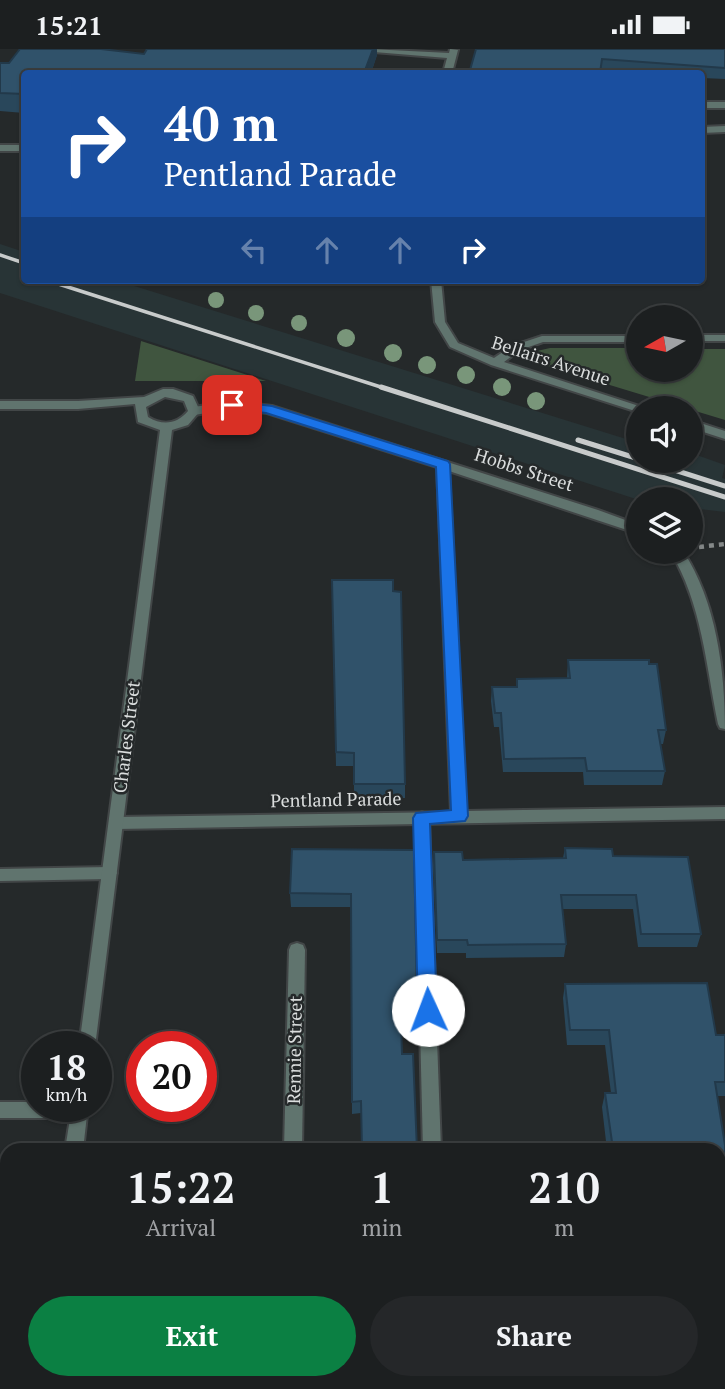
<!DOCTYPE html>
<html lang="en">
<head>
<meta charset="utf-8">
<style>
  :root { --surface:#1c1f20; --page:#252729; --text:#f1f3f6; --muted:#a0a2a5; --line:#3a3d3e; --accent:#0b8043 }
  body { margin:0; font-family:"PT Serif",serif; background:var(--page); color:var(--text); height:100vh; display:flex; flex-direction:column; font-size:26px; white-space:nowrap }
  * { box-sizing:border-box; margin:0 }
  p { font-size:23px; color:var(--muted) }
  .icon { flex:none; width:38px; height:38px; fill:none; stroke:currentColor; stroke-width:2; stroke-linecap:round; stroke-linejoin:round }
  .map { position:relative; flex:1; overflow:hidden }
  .sheet { position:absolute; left:0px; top:1094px; width:726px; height:247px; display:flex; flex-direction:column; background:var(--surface); border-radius:21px 21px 0 0; box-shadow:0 2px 5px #0004,0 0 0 2px var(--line) }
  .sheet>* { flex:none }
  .top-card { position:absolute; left:21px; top:21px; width:684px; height:214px; border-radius:7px; box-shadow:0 2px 5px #0004,0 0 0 2px var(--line); background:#1a4fa0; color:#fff; overflow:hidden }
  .needle { width:46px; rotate:261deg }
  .tools { position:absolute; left:626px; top:256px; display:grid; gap:14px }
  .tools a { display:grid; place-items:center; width:77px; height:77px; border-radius:50%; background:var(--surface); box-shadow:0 2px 5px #0004,0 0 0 2px var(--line); font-size:35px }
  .speed { position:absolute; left:21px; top:982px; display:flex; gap:14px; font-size:35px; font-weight:700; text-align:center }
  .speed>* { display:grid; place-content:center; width:91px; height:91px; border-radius:50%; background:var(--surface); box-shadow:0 2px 5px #0004,0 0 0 2px var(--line); line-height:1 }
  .speed small { font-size:18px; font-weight:400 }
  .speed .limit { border:10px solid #d22; background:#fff; color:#111 }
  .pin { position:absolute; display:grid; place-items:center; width:60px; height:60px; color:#fff; margin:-30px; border-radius:14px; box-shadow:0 4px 10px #0006 }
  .me { position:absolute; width:77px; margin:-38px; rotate:358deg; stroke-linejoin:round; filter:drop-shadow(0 0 5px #0008) }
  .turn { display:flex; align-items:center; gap:24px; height:147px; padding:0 28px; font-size:32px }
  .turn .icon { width:91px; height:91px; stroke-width:2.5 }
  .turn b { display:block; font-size:49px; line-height:60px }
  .lanes { display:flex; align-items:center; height:66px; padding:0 28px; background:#0003; justify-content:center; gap:35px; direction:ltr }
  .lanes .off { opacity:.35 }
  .eta { display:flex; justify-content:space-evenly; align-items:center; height:119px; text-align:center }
  .eta b { font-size:42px; font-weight:600; line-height:49px }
  .action { display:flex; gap:14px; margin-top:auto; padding:14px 28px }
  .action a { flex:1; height:80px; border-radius:42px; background:var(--accent); color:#fff; font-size:28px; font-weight:600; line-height:80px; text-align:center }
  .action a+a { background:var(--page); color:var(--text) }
  .status { display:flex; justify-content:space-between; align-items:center; height:49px; padding:0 35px; background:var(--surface); direction:ltr }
  .status svg { height:19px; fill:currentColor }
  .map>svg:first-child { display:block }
  .built { fill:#283436 }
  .green { fill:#40553f }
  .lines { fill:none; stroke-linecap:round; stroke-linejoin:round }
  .service-casing { stroke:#424647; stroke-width:4 }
  .minor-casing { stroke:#424647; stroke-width:4 }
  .tertiary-casing { stroke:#424647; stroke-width:4 }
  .path { stroke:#858989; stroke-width:4.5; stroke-dasharray:5 5; stroke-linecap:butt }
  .service { fill:#60746e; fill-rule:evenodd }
  .minor { fill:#60746e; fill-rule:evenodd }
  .tertiary { fill:#60746e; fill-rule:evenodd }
  .rail-far1 { stroke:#c8cbcb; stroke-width:3.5 }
  .rail { stroke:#c8cbcb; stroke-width:5 }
  .tree { fill:#79967a }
  .wall { fill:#29475b }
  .shaded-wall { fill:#22394a }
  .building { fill:#30526a; stroke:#22394a; stroke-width:2 }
  .route { fill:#1a73e8; stroke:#114b97; stroke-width:2 }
  .labels { text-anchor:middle; stroke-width:5; stroke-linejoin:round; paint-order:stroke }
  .street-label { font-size:18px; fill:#dadddd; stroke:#25292a }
</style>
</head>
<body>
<div class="status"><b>15:21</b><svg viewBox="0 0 49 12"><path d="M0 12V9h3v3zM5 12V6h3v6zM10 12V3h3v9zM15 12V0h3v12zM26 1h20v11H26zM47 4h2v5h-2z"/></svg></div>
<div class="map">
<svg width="725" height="1340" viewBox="0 0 725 1340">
  <rect width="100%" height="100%" fill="#25292a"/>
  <polygon class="built" points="0,195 24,203 24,231 115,231 639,394 639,411 691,411 691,404 725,416 722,429 725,430 725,463 691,459 691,450 639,451 0,244"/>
  <g class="green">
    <polygon points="141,292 266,332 135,332"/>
    <polygon points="550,299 639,299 639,320 691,320 691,300 725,300 725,371 534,313 532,310 537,302"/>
  </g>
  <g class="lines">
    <g class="service-casing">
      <g id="service">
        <polygon points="422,763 427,765 429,769 441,1101 423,1101 415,769 417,765"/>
        <polygon points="429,1334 448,1334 449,1340 429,1340"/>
      </g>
    </g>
    <g class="minor-casing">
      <g id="minor">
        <polygon points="370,0 449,4 450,0 458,1 452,24 443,24 447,9 374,3"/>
        <polygon points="725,77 725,83 702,84 702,78"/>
        <polygon points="431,231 441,231 445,273 458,294 494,309 512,297 542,287 639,287 639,293 543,293 520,301 504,313 645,359 639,359 639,363 635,362 491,316 450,298 435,273"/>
        <rect x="691" y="286" width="34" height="6"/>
        <polygon points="232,352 272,357 598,461 639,476 639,485 449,422 466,762 725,758 725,770 116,780 111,778 109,774 111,770 116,768 451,763 437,418 267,364 232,360 194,366 188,362 194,358"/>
        <polygon points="691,371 725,382 725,390 691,379"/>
        <path d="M670 502H683C716 552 725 621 725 680L720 679 718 675C706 617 702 554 670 502Z"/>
        <polygon points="109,818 114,820 117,824 114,828 109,830 0,832 0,820"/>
        <polygon points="297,894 303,896 305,901 302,1101 284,1101 289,901 291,896"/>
        <polygon points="0,1053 37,1053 37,1057 86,1057 87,1061 85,1066 79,1069 0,1069"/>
        <polygon points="278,1334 297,1334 298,1340 278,1340"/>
      </g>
    </g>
    <g class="tertiary-casing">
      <g id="tertiary">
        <rect x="702" y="53" width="23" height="6"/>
        <rect x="0" y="96" width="24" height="6"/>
        <path d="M163 340H173L193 347 200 362 188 376 172 381 95 998H79L160 381 138 373 135 355 78 360H0V352H78L144 348ZM165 348 184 352 188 362C177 375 163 377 148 368L146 358Z"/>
        <polygon points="72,1057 88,1057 83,1101 65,1101"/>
        <polygon points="34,1334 54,1334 53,1340 33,1340"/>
      </g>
    </g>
    <polyline class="path" points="699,498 725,495"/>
    <use href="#service" class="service"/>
    <use href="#minor" class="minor"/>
    <use href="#tertiary" class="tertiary"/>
    <g class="rail-far1">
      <polyline points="0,206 24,214"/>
      <polyline points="46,231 387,340"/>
    </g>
    <g class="rail">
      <polyline points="381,338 725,448"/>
      <polyline points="578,391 639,410"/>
      <polyline points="643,411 725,437"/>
    </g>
  </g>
  <g class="tree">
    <circle cx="216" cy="251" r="8"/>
    <circle cx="256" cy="264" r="8"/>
    <circle cx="299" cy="274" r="8"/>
    <circle cx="346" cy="289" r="9"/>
    <circle cx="393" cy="304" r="9"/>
    <circle cx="427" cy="316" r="9"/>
    <circle cx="466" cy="326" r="9"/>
    <circle cx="502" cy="338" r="9"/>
    <circle cx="536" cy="352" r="9"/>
  </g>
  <g class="wall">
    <polygon points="147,0 377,0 377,6 371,24 24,24 24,64 0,62 0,14 9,14 144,5"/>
    <polygon points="476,0 725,0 725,30 702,29 702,24 644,24 601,21 600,24 470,24"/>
    <polygon points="332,531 405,735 405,749 354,749 354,717 336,717"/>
    <polygon points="568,611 666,681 663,695 660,695 665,722 662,736 584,736 583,723 503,723 499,678 494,678 491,652 492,638 516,638 517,630 567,629"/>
    <polygon points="565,799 613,807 701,885 697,898 638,898 633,860 562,860 566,895 564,908 466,909 466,904 437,904 433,816 434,803 463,811 563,809"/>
    <polygon points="414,801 417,959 401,959 361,1064 352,1065 351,858 291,858 290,844"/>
    <polygon points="565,935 716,986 725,986 725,1047 717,1047 725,1096 725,1167 719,1167 719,1101 607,1101 602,1058 605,1044 611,1044 605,996 567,996 563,949"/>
    <polygon points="587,1334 700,1334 700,1340 614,1340 614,1337 588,1337"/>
  </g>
  <polygon class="shaded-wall" points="373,0 377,0 377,6 371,24 364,24"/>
  <g class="building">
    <polygon points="20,0 101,0 144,5 147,0 373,0 364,24 24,24 24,45 0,44 0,14 9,14"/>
    <polygon points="476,0 725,0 725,19 602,10 600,24 513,24 470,21"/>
    <polygon points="332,531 393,531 393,542 401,543 405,735 354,735 354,704 336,703"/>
    <polygon points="568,611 649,611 649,615 657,615 666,681 658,681 665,722 587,722 585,709 504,710 501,664 495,664 492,638 517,638 517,630 570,629"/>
    <polygon points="565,799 612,800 613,807 688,808 701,885 641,885 636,846 561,846 566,895 468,896 467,891 437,891 434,803 462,803 463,811 566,809"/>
    <polygon points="292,800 414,801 417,946 400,946 402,1005 413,1005 417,1101 362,1101 361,1052 352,1053 351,845 290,844"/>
    <polygon points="707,934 716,986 725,986 725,1033 715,1033 725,1096 725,1154 719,1154 719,1101 644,1101 643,1093 612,1093 605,1044 616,1044 609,981 570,981 565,935"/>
    <polygon points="719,1292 723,1316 719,1316"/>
    <rect x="619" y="1334" width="81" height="6"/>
  </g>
  <polygon class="route" points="232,352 272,357 448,412 450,415 468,767 465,772 430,775 437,961 434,967 428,970 421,967 418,961 413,769 416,764 451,761 436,418 266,364 228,359 228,353"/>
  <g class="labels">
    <g class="street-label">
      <text transform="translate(551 312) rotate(18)" y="6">Bellairs Avenue</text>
      <text transform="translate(524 421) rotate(18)" y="6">Hobbs Street</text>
      <text transform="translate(127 688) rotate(-83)" y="6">Charles Street</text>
      <text transform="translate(336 751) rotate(-1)" y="6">Pentland Parade</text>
      <text transform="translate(295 1001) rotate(-89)" y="6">Rennie Street</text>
    </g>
  </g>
</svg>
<div class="tools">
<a><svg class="needle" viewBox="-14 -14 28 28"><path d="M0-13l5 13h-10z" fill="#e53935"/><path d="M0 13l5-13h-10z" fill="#a0a2a5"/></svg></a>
<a><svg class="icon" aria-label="sound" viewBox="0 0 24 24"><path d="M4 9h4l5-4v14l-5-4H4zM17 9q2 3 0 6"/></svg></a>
<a><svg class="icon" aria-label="layers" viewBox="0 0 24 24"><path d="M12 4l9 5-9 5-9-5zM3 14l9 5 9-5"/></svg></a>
</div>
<div class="speed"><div>18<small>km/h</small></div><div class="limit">20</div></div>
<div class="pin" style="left:232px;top:356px;background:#d93025"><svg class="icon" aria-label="arrive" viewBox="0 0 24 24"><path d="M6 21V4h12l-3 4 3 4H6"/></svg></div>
<svg class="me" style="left:428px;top:961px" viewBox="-20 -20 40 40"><circle r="19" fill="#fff"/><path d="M0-13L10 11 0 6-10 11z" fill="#1a73e8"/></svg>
<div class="top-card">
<div class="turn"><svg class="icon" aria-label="right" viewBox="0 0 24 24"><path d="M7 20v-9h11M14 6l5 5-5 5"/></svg><div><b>40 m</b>Pentland Parade</div></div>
<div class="lanes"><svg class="icon off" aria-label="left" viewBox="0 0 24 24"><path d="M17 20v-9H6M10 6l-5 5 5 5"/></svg><svg class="icon off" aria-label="ahead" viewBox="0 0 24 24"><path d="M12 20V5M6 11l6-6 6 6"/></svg><svg class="icon off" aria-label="ahead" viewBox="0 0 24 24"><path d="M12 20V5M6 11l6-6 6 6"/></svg><svg class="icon" aria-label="right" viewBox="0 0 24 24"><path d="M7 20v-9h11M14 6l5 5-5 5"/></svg></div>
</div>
<section class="sheet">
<div class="eta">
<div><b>15:22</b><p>Arrival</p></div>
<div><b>1</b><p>min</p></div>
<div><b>210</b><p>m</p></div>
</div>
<div class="action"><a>Exit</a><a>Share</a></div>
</section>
</div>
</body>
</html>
